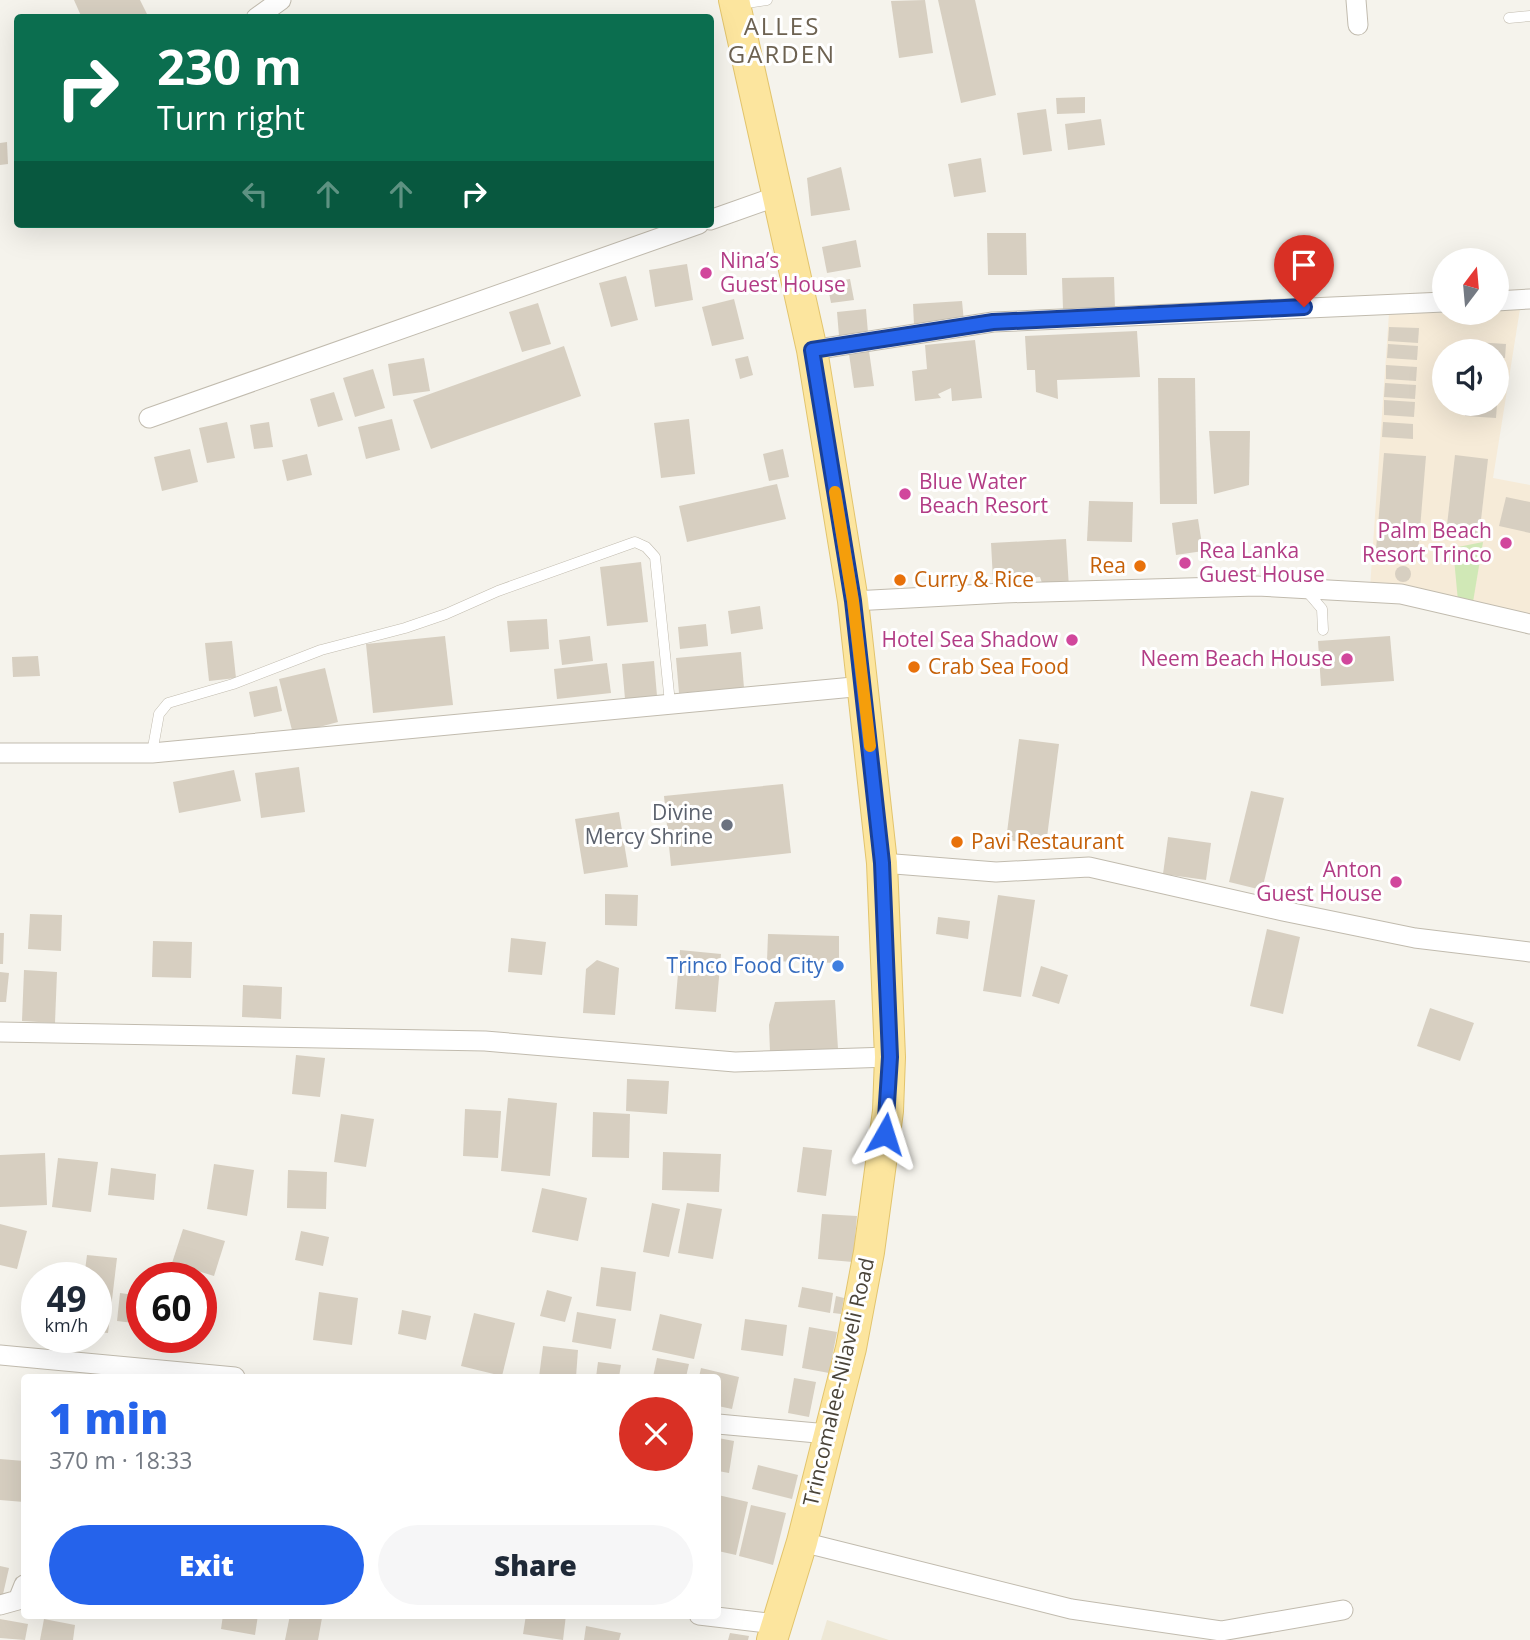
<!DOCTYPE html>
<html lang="en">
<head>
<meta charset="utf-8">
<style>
  :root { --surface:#fff; --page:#f6f6f7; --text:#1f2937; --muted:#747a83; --accent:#2563eb }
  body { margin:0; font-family:"Open Sans",sans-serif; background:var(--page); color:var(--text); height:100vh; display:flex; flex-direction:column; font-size:26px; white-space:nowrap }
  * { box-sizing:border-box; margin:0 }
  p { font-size:23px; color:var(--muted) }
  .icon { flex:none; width:38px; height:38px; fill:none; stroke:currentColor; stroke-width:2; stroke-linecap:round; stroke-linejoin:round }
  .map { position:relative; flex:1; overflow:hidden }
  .panel { position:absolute; left:21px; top:1374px; width:700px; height:245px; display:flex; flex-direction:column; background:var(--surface); border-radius:7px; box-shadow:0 7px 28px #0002 }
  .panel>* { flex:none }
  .hud { position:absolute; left:14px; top:14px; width:700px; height:214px; border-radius:7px; box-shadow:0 7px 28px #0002; background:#0b6e4f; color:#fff; overflow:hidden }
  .needle { width:46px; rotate:16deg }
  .fabs { position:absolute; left:1432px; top:248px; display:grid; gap:14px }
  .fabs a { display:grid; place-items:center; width:77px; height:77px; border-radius:50%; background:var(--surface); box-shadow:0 7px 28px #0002; font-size:35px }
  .speed { position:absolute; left:21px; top:1262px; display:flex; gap:14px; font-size:35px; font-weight:700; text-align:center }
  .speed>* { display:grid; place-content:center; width:91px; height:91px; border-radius:50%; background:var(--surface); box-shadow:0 7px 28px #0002; line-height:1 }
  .speed small { font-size:18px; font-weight:400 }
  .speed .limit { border:10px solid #d22; background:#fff; color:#111 }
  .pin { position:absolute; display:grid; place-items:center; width:60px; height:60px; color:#fff; margin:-72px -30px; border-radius:50% 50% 50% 0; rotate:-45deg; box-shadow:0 0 7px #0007 }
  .pin .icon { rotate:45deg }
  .me { position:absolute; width:77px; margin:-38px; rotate:6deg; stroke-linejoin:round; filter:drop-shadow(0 0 5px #0008) }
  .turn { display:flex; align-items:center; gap:24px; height:147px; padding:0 28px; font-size:32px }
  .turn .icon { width:91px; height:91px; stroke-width:2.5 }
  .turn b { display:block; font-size:49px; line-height:60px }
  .lanes { display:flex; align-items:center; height:66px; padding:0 28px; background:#0003; justify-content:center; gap:35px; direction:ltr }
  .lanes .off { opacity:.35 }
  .round { display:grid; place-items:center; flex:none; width:74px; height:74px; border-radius:37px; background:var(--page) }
  .headline { display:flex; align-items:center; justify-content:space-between; height:119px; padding:0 28px }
  h1 { font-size:42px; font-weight:800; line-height:52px; color:var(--accent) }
  .cta { display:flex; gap:14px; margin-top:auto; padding:14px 28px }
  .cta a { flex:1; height:80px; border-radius:42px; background:var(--accent); color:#fff; font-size:28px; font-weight:800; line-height:80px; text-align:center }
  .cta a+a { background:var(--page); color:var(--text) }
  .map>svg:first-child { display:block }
  .commercial { fill:#f6ebd8; fill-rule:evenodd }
  .education { fill:#eee8d6 }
  .green { fill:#d0e8b6 }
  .building { fill:#d7cfc1 }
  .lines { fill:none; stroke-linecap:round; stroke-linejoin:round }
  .service-casing { stroke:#c1bbae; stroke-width:11 }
  .minor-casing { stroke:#c1bbae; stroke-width:21 }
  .primary-casing { stroke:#e2c46d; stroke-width:32 }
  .service { stroke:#fff; stroke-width:10 }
  .minor { stroke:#fff; stroke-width:19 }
  .primary { stroke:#fce59e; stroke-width:30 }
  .route-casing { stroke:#184099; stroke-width:18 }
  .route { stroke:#2563eb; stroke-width:12 }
  .slow { stroke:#f59e0b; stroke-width:12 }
  .hotel-dot { fill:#d1479c; stroke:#fff; stroke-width:2.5 }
  .food-dot { fill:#e8710a; stroke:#fff; stroke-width:2.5 }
  .worship-dot { fill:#6b7280; stroke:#fff; stroke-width:2.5 }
  .shop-dot { fill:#3f7fe0; stroke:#fff; stroke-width:2.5 }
  .labels { text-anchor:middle; stroke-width:6; stroke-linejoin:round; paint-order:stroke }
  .hotel-label { font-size:21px; fill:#b23c85; stroke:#fff; text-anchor:end }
  .food-label { font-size:21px; fill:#c56008; stroke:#fff; text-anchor:start }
  .worship-label { font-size:21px; fill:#5b616d; stroke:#fff; text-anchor:end }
  .shop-label { font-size:21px; fill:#366cbe; stroke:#fff; text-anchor:end }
  .street-label { font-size:21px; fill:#4a4439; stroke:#fff }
  .quarter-label { font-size:24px; letter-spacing:2px; fill:#6d6251; stroke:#fff }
</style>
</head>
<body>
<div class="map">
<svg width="1530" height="1640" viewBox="0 0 1530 1640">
  <rect width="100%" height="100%" fill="#f5f3ec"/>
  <path class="commercial" d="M1520 309 1493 478 1530 485V618L1370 588 1389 313H1496V310ZM1444 352H1496V404H1444Z"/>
  <polygon class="education" points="827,1620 889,1640 821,1640"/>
  <polygon class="green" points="1483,542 1473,602 1458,601 1453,548"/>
  <g class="building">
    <polygon points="74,0 140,0 149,18 82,18"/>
    <polygon points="925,0 933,53 899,58 891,1"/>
    <polygon points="938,0 975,0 996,95 961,103"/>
    <polygon points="1085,97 1085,113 1057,114 1056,98"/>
    <polygon points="1046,109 1052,151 1023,155 1017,113"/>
    <polygon points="1101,119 1105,145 1068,150 1065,124"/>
    <polygon points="7,142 8,164 0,165 0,143"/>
    <polygon points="981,158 986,192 954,197 948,164"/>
    <polygon points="841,167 850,210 811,216 807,178"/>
    <polygon points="987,233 1026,233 1027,275 988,275"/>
    <polygon points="856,240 861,267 827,273 822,247"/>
    <polygon points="687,264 693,300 655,307 649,270"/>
    <polygon points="626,276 638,320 611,327 599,283"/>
    <polygon points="1114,277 1115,308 1063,310 1062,278"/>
    <polygon points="850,279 854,300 831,303 827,283"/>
    <polygon points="734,299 744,339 712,346 702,307"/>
    <polygon points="962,301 964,322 914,325 913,304"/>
    <polygon points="538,303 551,344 522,352 509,312"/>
    <polygon points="866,309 868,333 839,336 837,312"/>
    <polygon points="1389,327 1419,328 1418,343 1388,341"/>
    <polygon points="1137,331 1140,377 1057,380 1058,399 1036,392 1035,370 1027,370 1025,336"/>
    <polygon points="975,340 982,398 952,401 951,388 938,394 941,398 915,401 912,371 927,369 925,345"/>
    <polygon points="1475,342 1506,344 1505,358 1496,358 1496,352 1475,352"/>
    <polygon points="1388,344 1418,346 1417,360 1387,358"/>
    <polygon points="564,346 581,396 431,449 413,400"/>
    <polygon points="869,351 874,386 854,388 849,354"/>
    <polygon points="748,356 753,375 740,379 735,359"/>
    <polygon points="424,358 430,391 393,396 388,364"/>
    <polygon points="1496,362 1504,362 1503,377 1496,377"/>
    <polygon points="1386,365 1417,367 1416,381 1386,379"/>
    <polygon points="373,369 385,408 355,417 343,378"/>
    <polygon points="1158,378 1195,378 1197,504 1160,504"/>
    <polygon points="1385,383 1416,385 1415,399 1384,397"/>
    <polygon points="334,392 343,420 318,427 310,399"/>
    <polygon points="1384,400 1415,402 1414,417 1384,415"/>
    <polygon points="1466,404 1497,404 1496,418 1465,416"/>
    <polygon points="392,419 400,450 366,459 358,427"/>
    <polygon points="689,419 695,474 661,478 654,423"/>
    <polygon points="227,422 235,458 207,463 199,428"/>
    <polygon points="269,422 273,447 254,449 250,425"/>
    <polygon points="1383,422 1413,424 1413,439 1382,437"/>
    <polygon points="1209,431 1250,431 1249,485 1214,494"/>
    <polygon points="190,449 198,482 162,491 154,457"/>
    <polygon points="783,449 789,477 769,481 763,454"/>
    <polygon points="1384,453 1426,456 1418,553 1376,550"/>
    <polygon points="307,454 312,475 287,481 282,460"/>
    <polygon points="1455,455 1488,459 1479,537 1446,534"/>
    <polygon points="777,484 786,519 687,542 679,506"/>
    <polygon points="1506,497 1530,502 1530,533 1499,526"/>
    <polygon points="1089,501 1133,502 1132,542 1087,541"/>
    <polygon points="1198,519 1203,551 1176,555 1172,523"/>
    <polygon points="1066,539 1069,588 1044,589 1040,577 993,580 991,543"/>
    <polygon points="641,562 648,622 607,626 600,567"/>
    <circle cx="1403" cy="574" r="8"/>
    <polygon points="760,606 763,629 731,634 728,611"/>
    <polygon points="547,619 549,649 510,652 507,621"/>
    <polygon points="706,624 708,646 680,649 678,627"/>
    <polygon points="445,636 453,705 373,713 366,644"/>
    <polygon points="590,636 593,661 562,665 559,640"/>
    <polygon points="1390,636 1394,681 1321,686 1318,641"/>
    <polygon points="232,641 236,678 209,681 205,643"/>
    <polygon points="741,652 744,688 679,693 676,658"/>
    <polygon points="38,656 40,676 13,677 12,657"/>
    <polygon points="654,661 657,696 625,699 622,664"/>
    <polygon points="607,663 611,693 557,699 554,669"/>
    <polygon points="325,668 338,722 293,734 279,679"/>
    <polygon points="277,686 282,711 254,717 249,692"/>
    <polygon points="1019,739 1059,744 1046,845 1006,840"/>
    <polygon points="299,767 305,812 261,818 255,773"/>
    <polygon points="234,770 241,801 179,813 173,782"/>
    <polygon points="783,784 791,853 671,866 664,796"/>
    <polygon points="1251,791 1284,798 1262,890 1229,882"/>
    <polygon points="619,812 628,867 584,874 575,819"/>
    <polygon points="1168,837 1211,843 1206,880 1163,874"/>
    <polygon points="605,894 638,895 637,926 605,925"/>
    <polygon points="998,895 1035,900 1021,997 983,991"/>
    <polygon points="30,914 62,915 61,951 28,949"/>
    <polygon points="938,917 970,921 968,939 936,934"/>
    <polygon points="1267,929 1300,937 1283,1014 1250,1006"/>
    <polygon points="0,933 4,933 3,964 0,964"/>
    <polygon points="768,934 839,936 839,963 767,961"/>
    <polygon points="511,938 546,942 542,975 508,972"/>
    <polygon points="153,941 192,942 191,978 152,977"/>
    <polygon points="680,950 721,954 716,1012 675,1009"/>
    <polygon points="597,960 619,968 615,1015 583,1013 586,969"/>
    <polygon points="1041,966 1068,975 1059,1004 1032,996"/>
    <polygon points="24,970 57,972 55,1023 22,1021"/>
    <polygon points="0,972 9,973 6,1002 0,1002"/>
    <polygon points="243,985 282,987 281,1019 242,1017"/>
    <polygon points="835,1000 838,1049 770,1052 769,1025 775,1002"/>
    <polygon points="1430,1008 1474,1023 1460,1061 1417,1046"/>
    <polygon points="296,1055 325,1058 320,1097 292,1094"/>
    <polygon points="627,1079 669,1081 667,1114 626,1111"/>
    <polygon points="508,1098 557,1103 550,1176 501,1171"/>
    <polygon points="465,1109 501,1111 498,1158 463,1156"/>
    <polygon points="593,1112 630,1114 629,1158 592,1157"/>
    <polygon points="341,1114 374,1119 366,1167 334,1162"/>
    <polygon points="803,1147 832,1150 826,1196 797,1192"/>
    <polygon points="663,1152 721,1154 719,1192 662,1190"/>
    <polygon points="45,1153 47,1205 0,1207 0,1155"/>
    <polygon points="58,1158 98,1162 91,1212 52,1207"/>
    <polygon points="214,1164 254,1170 247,1216 207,1209"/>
    <polygon points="111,1168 156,1174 154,1200 108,1195"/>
    <polygon points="288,1170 327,1172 326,1209 287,1208"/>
    <polygon points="542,1188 587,1198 578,1241 532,1232"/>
    <polygon points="652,1203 680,1209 669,1257 643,1252"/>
    <polygon points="687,1203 722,1209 713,1259 678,1253"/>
    <polygon points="822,1214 857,1216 853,1262 818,1259"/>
    <polygon points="0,1224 27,1231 17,1269 0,1265"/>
    <polygon points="183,1229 225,1241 214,1276 172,1263"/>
    <polygon points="301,1231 329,1237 323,1266 295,1260"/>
    <polygon points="87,1255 117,1258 108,1333 96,1332 96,1278 84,1278"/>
    <polygon points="601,1267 636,1272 631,1311 596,1306"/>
    <polygon points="33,1277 37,1278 37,1309 27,1308"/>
    <polygon points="802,1287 833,1293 830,1313 798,1307"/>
    <polygon points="547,1290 572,1297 565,1322 540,1316"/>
    <polygon points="319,1292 358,1298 352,1345 313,1340"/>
    <polygon points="120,1293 142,1296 142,1324 117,1321"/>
    <polygon points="836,1296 844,1298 841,1314 833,1313"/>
    <polygon points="402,1310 431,1316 426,1340 398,1334"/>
    <polygon points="577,1312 616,1319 611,1349 572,1342"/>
    <polygon points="474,1313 515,1323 502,1376 461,1366"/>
    <polygon points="660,1314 702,1324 694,1359 652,1350"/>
    <polygon points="745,1319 787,1325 783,1356 741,1350"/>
    <polygon points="809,1327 837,1332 829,1373 802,1368"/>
    <polygon points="543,1346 578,1350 576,1377 539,1377"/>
    <polygon points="657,1358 689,1364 686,1377 653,1377"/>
    <polygon points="598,1362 621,1365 619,1377 596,1377"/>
    <polygon points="701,1368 739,1377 732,1409 718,1406 718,1377 699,1377"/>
    <polygon points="794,1378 816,1382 809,1417 788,1413"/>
    <polygon points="718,1438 734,1441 729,1473 718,1471"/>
    <polygon points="0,1459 24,1461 24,1502 0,1500"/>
    <polygon points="758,1465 798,1475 792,1499 752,1489"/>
    <polygon points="718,1495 748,1502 736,1555 718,1551"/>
    <polygon points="751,1505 786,1513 773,1565 739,1556"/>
    <polygon points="0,1566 9,1568 1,1603 0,1603"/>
    <polygon points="223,1615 258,1615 255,1635 221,1629"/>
    <polygon points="290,1615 322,1618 318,1640 285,1640"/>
    <polygon points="526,1615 566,1615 563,1640 523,1634"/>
    <polygon points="0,1619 28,1624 25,1640 0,1638"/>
    <polygon points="44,1619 75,1625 73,1640 40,1640"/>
    <polygon points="586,1626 621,1633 619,1640 584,1640"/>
    <polygon points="730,1633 749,1636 748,1640 728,1640"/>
  </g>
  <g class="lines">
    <g class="service-casing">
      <g id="service">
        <polyline points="740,4 767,0"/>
        <polyline points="1509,18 1530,16"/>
        <polyline points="1305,589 1322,609 1323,630"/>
        <polyline points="152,753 159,714 168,703 233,684 321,650 405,628 446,614 498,591 635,542 646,547 655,557 670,703"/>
      </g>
    </g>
    <g class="minor-casing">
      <g id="minor">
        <polyline points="1356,0 1358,25"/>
        <polyline points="256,18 281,0"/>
        <polyline points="710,220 778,196"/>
        <polyline points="1496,301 1530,299"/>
        <polyline points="812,350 993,322 1444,302"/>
        <polyline points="149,418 699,224"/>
        <polyline points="853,601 1004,593 1257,586 1401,594 1530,624"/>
        <polyline points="0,753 152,753 864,686"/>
        <polyline points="882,863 996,872 1089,867 1283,911 1415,938 1530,952"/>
        <polyline points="0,1032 485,1041 735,1062 890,1057"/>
        <polyline points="0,1355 235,1377"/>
        <polyline points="718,1424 828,1434"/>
        <polyline points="802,1542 1071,1609 1221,1631 1343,1610"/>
        <polyline points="0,1605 18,1600 24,1585"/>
        <polyline points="699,1615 776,1624"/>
      </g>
    </g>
    <g class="primary-casing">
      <polyline id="primary" points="734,0 812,350 853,601 882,863 890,1057 888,1111 869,1252 851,1348 802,1542 772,1640"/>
    </g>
    <use href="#service" class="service"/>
    <use href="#minor" class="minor"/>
    <use href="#primary" class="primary"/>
  </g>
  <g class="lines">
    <g class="route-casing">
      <polyline id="route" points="885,1134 890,1057 882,863 853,601 812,350 993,322 1304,307"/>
    </g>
    <use href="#route" class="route"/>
    <polyline class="slow" points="835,492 853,601 870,746"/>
  </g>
  <g class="hotel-dot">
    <circle cx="706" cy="273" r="7"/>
    <circle cx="905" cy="494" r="7"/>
    <circle cx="1506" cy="543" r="7"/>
    <circle cx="1185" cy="563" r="7"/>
    <circle cx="1072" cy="640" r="7"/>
    <circle cx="1347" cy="659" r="7"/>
    <circle cx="1396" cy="882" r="7"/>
  </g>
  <g class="food-dot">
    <circle cx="1140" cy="566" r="7"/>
    <circle cx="900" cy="580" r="7"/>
    <circle cx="914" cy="667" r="7"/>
    <circle cx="957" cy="842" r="7"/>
  </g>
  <circle class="worship-dot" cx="727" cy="825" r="7"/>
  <circle class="shop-dot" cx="838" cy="966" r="7"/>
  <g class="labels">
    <g class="hotel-label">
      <text x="720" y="268" text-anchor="start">Nina’s<tspan x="720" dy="24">Guest House</tspan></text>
      <text x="919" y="489" text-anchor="start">Blue Water<tspan x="919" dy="24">Beach Resort</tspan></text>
      <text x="1492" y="538">Palm Beach<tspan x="1492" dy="24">Resort Trinco</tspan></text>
      <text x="1199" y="558" text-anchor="start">Rea Lanka<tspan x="1199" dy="24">Guest House</tspan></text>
      <text x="1058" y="647">Hotel Sea Shadow</text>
      <text x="1333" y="666">Neem Beach House</text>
      <text x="1382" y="877">Anton<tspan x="1382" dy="24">Guest House</tspan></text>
    </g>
    <g class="food-label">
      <text x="1126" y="573" text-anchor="end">Rea</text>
      <text x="914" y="587">Curry &amp; Rice</text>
      <text x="928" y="674">Crab Sea Food</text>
      <text x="971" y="849">Pavi Restaurant</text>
    </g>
    <g class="worship-label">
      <text x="713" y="820">Divine<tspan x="713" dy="24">Mercy Shrine</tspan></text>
    </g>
    <g class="shop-label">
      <text x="824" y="973">Trinco Food City</text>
    </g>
    <g class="street-label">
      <text transform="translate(839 1382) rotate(-77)" y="7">Trincomalee-Nilaveli Road</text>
    </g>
    <g class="quarter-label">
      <text x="782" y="35">ALLES<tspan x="782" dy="28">GARDEN</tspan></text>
    </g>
  </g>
</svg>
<div class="fabs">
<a><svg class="needle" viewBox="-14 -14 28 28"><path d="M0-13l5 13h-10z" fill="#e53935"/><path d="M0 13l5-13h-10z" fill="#747a83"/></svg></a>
<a><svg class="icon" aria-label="sound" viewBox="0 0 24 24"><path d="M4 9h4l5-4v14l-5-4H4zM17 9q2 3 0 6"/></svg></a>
</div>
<div class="speed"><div>49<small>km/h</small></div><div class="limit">60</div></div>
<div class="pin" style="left:1304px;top:307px;background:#d93025"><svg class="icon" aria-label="arrive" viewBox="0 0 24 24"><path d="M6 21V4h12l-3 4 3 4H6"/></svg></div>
<svg class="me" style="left:885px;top:1134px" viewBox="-20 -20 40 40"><path d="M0-17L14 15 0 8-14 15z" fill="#2563eb" stroke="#fff" stroke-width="4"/></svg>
<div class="hud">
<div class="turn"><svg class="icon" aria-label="right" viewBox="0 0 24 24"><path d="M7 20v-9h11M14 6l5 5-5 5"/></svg><div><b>230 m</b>Turn right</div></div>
<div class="lanes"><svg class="icon off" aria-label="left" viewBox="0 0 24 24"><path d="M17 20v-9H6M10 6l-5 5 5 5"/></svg><svg class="icon off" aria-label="ahead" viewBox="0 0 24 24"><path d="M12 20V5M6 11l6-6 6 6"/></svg><svg class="icon off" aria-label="ahead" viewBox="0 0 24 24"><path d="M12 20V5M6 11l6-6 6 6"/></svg><svg class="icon" aria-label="right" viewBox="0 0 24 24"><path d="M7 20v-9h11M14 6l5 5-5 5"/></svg></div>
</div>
<section class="panel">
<div class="headline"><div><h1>1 min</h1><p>370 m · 18:33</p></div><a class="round" style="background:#d93025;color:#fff"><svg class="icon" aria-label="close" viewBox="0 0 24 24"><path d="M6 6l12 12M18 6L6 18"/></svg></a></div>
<div class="cta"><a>Exit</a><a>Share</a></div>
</section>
</div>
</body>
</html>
